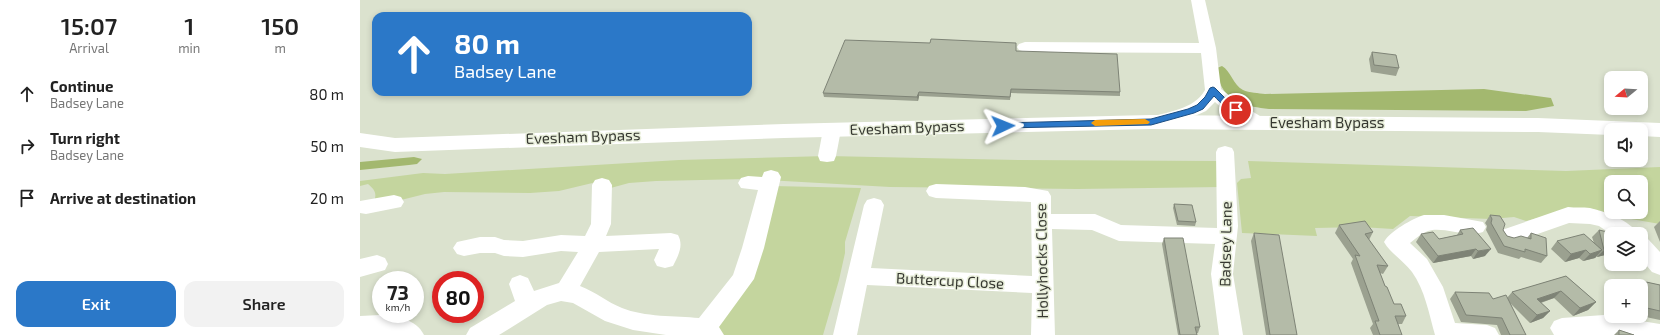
<!DOCTYPE html>
<html lang="en">
<head>
<meta charset="utf-8">
<style>
  :root { --surface:#fff; --page:#f2f2f2; --text:#222; --muted:#767676; --accent:#2b78c8 }
  body { margin:0; font-family:"Exo 2",sans-serif; background:var(--page); color:var(--text); height:100vh; display:flex; flex-direction:column; font-size:15px; white-space:nowrap }
  * { box-sizing:border-box; margin:0 }
  p { font-size:13px; color:var(--muted) }
  .icon { flex:none; width:22px; height:22px; fill:none; stroke:currentColor; stroke-width:2; stroke-linecap:round; stroke-linejoin:round }
  .map { position:relative; flex:1; overflow:hidden }
  .drawer { display:flex; flex-direction:column; background:var(--surface); width:360px }
  .drawer>* { flex:none }
  .guide { position:absolute; left:12px; top:12px; width:380px; height:84px; border-radius:12px; box-shadow:0 2px 6px #0003; background:#2b78c8; color:#fff; overflow:hidden }
  .needle { width:26px; rotate:252deg }
  .controls { position:absolute; left:1244px; top:71px; display:grid; gap:8px }
  .controls a { display:grid; place-items:center; width:44px; height:44px; border-radius:8px; background:var(--surface); box-shadow:0 2px 6px #0003; font-size:20px }
  .speed { position:absolute; left:12px; top:271px; display:flex; gap:8px; font-size:20px; font-weight:700; text-align:center }
  .speed>* { display:grid; place-content:center; width:52px; height:52px; border-radius:50%; background:var(--surface); box-shadow:0 2px 6px #0003; line-height:1 }
  .speed small { font-size:10px; font-weight:400 }
  .speed .limit { border:6px solid #d22; background:#fff; color:#111 }
  .pin { position:absolute; display:grid; place-items:center; width:34px; height:34px; color:#fff; margin:-17px; border:2px solid #fff; border-radius:50%; box-shadow:0 1px 4px #0007 }
  .me { position:absolute; width:44px; margin:-22px; rotate:88deg; stroke-linejoin:round; filter:drop-shadow(0 0 3px #0008) }
  .turn { display:flex; align-items:center; gap:14px; height:84px; padding:0 16px; font-size:18px }
  .turn .icon { width:52px; height:52px; stroke-width:2.5 }
  .turn b { display:block; font-size:28px; line-height:34px }
  .eta { display:flex; justify-content:space-evenly; align-items:center; height:68px; text-align:center }
  .eta b { font-size:24px; font-weight:600; line-height:28px }
  .cta { display:flex; gap:8px; margin-top:auto; padding:8px 16px }
  .cta a { flex:1; height:46px; border-radius:12px; background:var(--accent); color:#fff; font-size:16px; font-weight:600; line-height:46px; text-align:center }
  .cta a+a { background:var(--page); color:var(--text) }
  ul { padding:0; list-style:none }
  li { display:flex; align-items:center; gap:12px; height:52px; padding:0 16px }
  li div { flex:1 }
  li b { display:block; font-size:15px }
  li em { font-style:normal }
  main { display:flex; flex:1; min-height:0 }
  .map>svg:first-child { display:block }
  .green { fill:#c4d59e; fill-rule:evenodd }
  .forest { fill:#a3b86f }
  .lines { fill:none; stroke-linecap:round; stroke-linejoin:round }
  .minor { fill:#fff; fill-rule:evenodd }
  .highway { fill:#fff; fill-rule:evenodd }
  .wall { fill:#9ba190 }
  .shaded-wall { fill:#7e8376 }
  .building { fill:#b4bba8; stroke:#7e8376 }
  .route { fill:#2b78c8; stroke:#1c4e82 }
  .slow { fill:#f59e0b }
  .labels { text-anchor:middle; stroke-width:3; stroke-linejoin:round; paint-order:stroke }
  .street-label { font-size:15px; fill:#363831; stroke:#e9efdb }
</style>
</head>
<body>
<main>
<section class="drawer">
<div class="eta">
<div><b>15:07</b><p>Arrival</p></div>
<div><b>1</b><p>min</p></div>
<div><b>150</b><p>m</p></div>
</div>
<ul>
<li><svg class="icon" aria-label="ahead" viewBox="0 0 24 24"><path d="M12 20V5M6 11l6-6 6 6"/></svg><div><b>Continue</b><p>Badsey Lane</p></div><em>80 m</em></li>
<li><svg class="icon" aria-label="right" viewBox="0 0 24 24"><path d="M7 20v-9h11M14 6l5 5-5 5"/></svg><div><b>Turn right</b><p>Badsey Lane</p></div><em>50 m</em></li>
<li><svg class="icon" aria-label="arrive" viewBox="0 0 24 24"><path d="M6 21V4h12l-3 4 3 4H6"/></svg><div><b>Arrive at destination</b></div><em>20 m</em></li>
</ul>
<div class="cta"><a>Exit</a><a>Share</a></div>
</section>
<div class="map">
<svg width="1300" height="335" viewBox="0 0 1300 335">
  <rect width="100%" height="100%" fill="#dbe2ce"/>
  <g class="green">
    <path d="M467 156 659 160 857 161 861 187 717 189 530 187 387 179 296 181 269 183 247 189 245 180 199 191 170 193 84 192 65 194 37 201 14 202C17 193 15 190 8 184L0 186V181L63 173 85 174 319 160Z"/>
    <path d="M888 161 1206 171 1300 167V224L1213 209 1166 221 1154 217 1131 219 1050 216 1033 229 1001 227 955 228 957 236 882 233 877 183 881 179 891 178ZM1251 182H1281V212H1251Z"/>
    <polygon points="413,186 501,188 485,242 485,253 479,280 463,335 362,335 353,324"/>
  </g>
  <g class="forest">
    <path d="M862 66C871 71 873 85 883 90 889 93 899 93 905 94L1124 89 1191 98 1194 106 1166 111 909 109C887 106 869 105 860 83 858 77 856 73 857 68Z"/>
    <polygon points="54,157 62,159 57,164 49,165 0,170 0,162"/>
  </g>
  <g class="lines">
    <g class="minor">
      <path d="M831 0H845L856 48 861 89 880 104 905 119 908 123 905 127C903 128 901 129 899 129 888 129 863 109 855 102L846 111 837 115 792 128 786 126 783 122 786 118C806 112 834 110 845 90L841 53 665 52 659 50 657 47 659 44 665 42 839 43Z"/>
      <polygon points="472,124 478,126 481,130 476,156 474,161 467,162 460,161 458,156 463,130 466,126"/>
      <polygon points="865,146 872,148 874,152 878,226 873,274 883,335 859,335 851,274 855,244 759,241 732,230 692,229 695,335 671,335 672,293 507,285 497,335 473,335 504,205 507,200 514,198 521,200 524,205 511,268 672,276 671,202 576,198 569,196 566,191 569,186 576,184 665,187 688,191 691,196 691,214 735,214 761,225 857,228 856,152 858,148"/>
      <path d="M411 170 418 172 421 177 404 248 394 279 359 327 364 335H306L273 330 245 321 213 303 201 301 187 305 139 335H106L110 328 155 301 149 284 152 278 160 275 168 278 174 291 199 283 218 252 201 251 163 257 144 256 135 253H120L104 256 97 254 93 248 97 242 120 237H135L144 240 163 241 201 235 225 236 231 224 232 185 235 180 242 178 249 180 252 185 251 224 246 236 311 233 318 235C324 246 318 256 313 266L305 268 297 266 294 260 299 249 239 252 220 286C236 292 247 302 262 308 284 317 316 316 339 318L373 275 382 248 398 190 381 188 378 183 381 178 388 176 402 177 404 172Z"/>
      <polygon points="34,195 41,197 44,202 41,207 6,214 0,213 0,201"/>
      <path d="M1208 207C1215 208 1223 207 1230 208 1244 211 1271 221 1278 234H1251L1239 226 1230 224 1209 223 1149 244 1142 242 1139 236 1142 230Z"/>
      <path d="M1064 215H1084L1123 222 1126 227 1123 232C1106 238 1083 226 1068 231 1062 233 1055 239 1050 243L1067 259 1083 287 1095 323 1127 325 1135 328 1139 335H1075C1069 314 1065 290 1052 272 1044 261 1031 254 1024 242 1030 231 1052 219 1064 215Z"/>
      <polygon points="1281,237 1288,239 1300,252 1300,275 1292,272 1281,259"/>
      <polygon points="17,255 25,258 28,264 25,270 0,277 0,259"/>
      <path d="M20 315C37 316 56 319 64 335H0V316Z"/>
      <polygon points="1244,315 1300,324 1300,335 1194,335 1190,328 1194,321 1202,318"/>
    </g>
    <polygon class="highway" points="791,115 1178,118 1300,123 1300,137 1281,136 1281,130 1251,130 1251,135 1178,132 791,129 424,138 35,152 0,147 0,133 35,138 424,124"/>
  </g>
  <g class="wall">
    <polygon points="656,51 760,92 760,96 651,93 650,100 559,96 558,101 464,97 463,93"/>
    <polygon points="1012,52 1039,68 1036,76 1011,72 1009,59"/>
    <polygon points="814,204 836,222 835,226 817,225 813,208"/>
    <polygon points="1130,215 1143,230 1147,236 1154,238 1167,238 1171,233 1187,256 1181,263 1161,257 1159,259 1138,253 1126,230 1127,226 1125,223"/>
    <polygon points="1300,221 1300,242 1294,227"/>
    <polygon points="979,225 1013,232 1009,240 1028,266 1023,274 1020,273 1025,286 1034,304 1046,316 1042,324 1038,324 1042,335 1013,335 1010,328 1013,324 991,263 993,259 975,233"/>
    <polygon points="1259,228 1276,234 1251,234 1251,254 1249,254 1237,257 1237,256 1235,258 1223,261 1219,258 1205,262 1191,249 1197,241 1234,243 1232,237 1239,230 1254,234"/>
    <polygon points="1100,230 1125,256 1113,259 1111,256 1073,263 1056,242 1061,234 1079,239 1097,235"/>
    <polygon points="894,233 937,335 906,335 891,241"/>
    <polygon points="804,238 840,327 838,333 818,335 802,244"/>
    <polygon points="1206,276 1236,302 1228,310 1213,316 1194,298 1181,303 1190,311 1183,318 1170,323 1150,303 1166,335 1141,335 1137,325 1101,322 1090,299 1095,292 1133,299 1147,298 1152,292"/>
    <polygon points="1277,280 1300,285 1300,320 1281,316 1281,286 1271,286"/>
    <polygon points="1259,330 1274,335 1254,335"/>
  </g>
  <g class="shaded-wall">
    <polygon points="559,92 559,96 558,101 557,97"/>
    <polygon points="1251,248 1251,252 1249,254 1237,257 1244,250"/>
    <polygon points="1116,249 1111,256 1073,263 1078,256"/>
    <polygon points="1131,249 1125,256 1113,259 1118,251"/>
    <polygon points="1226,250 1219,258 1205,262 1211,254"/>
    <polygon points="1242,250 1235,258 1223,261 1230,254"/>
    <polygon points="1201,291 1194,298 1170,306 1177,299"/>
    <polygon points="1236,302 1228,310 1213,316 1220,308"/>
    <polygon points="1190,311 1183,318 1170,323 1177,315"/>
  </g>
  <g class="building">
    <polygon points="571,39 656,43 656,51 757,54 760,92 651,89 650,97 559,92 557,97 463,93 485,40 570,43"/>
    <polygon points="1012,52 1036,55 1039,68 1014,65"/>
    <polygon points="814,204 832,205 836,222 818,221"/>
    <polygon points="1130,215 1140,216 1145,224 1143,230 1147,236 1154,238 1161,236 1171,239 1171,233 1186,238 1187,256 1165,249 1165,252 1144,246 1131,223 1132,219"/>
    <polygon points="1005,221 1013,232 1005,234 1028,266 1017,265 1025,286 1027,287 1034,304 1041,304 1046,316 1035,316 1042,335 1020,335 1015,321 1019,321 995,255 1000,256 979,225"/>
    <polygon points="1113,228 1131,249 1118,251 1116,249 1078,256 1061,234 1073,232 1079,239 1103,234 1100,230"/>
    <polygon points="1259,228 1275,232 1276,234 1260,234"/>
    <polygon points="1239,230 1256,234 1251,234 1251,248 1244,250"/>
    <polygon points="894,233 919,235 937,335 910,335"/>
    <polygon points="1224,234 1242,250 1230,254 1226,250 1211,254 1197,241"/>
    <polygon points="804,238 823,238 840,327 835,327 837,335 820,335"/>
    <polygon points="1206,276 1236,302 1220,308 1201,291 1177,299 1190,311 1177,315 1152,292"/>
    <polygon points="1277,280 1300,285 1300,311 1287,308 1281,292 1281,286 1279,286"/>
    <polygon points="1095,292 1129,293 1133,299 1146,295 1166,335 1150,335 1142,318 1106,315"/>
    <polygon points="1259,330 1274,335 1259,335"/>
  </g>
  <path class="route" d="M853 87 855 88 866 99 879 109 880 110 879 112C870 114 860 102 854 96L843 109 834 113 791 125 643 128 639 126 643 123 791 119 828 109 837 105 845 97 850 88Z"/>
  <polygon class="slow" points="785,119 790,122 788,124 735,126 731,123 735,120"/>
  <g class="labels">
    <g class="street-label">
      <text x="967" y="128">Evesham Bypass</text>
      <text transform="translate(547 128) rotate(-2)" y="5">Evesham Bypass</text>
      <text transform="translate(223 137) rotate(-2)" y="5">Evesham Bypass</text>
      <text transform="translate(866 244) rotate(-89)" y="5">Badsey Lane</text>
      <text transform="translate(682 261) rotate(-91)" y="5">Hollyhocks Close</text>
      <text transform="translate(590 281) rotate(3)" y="5">Buttercup Close</text>
    </g>
  </g>
</svg>
<div class="controls">
<a><svg class="needle" viewBox="-14 -14 28 28"><path d="M0-13l5 13h-10z" fill="#e53935"/><path d="M0 13l5-13h-10z" fill="#767676"/></svg></a>
<a><svg class="icon" aria-label="sound" viewBox="0 0 24 24"><path d="M4 9h4l5-4v14l-5-4H4zM17 9q2 3 0 6"/></svg></a>
<a><svg class="icon" aria-label="search" viewBox="0 0 24 24"><circle cx="10" cy="10" r="6"/><path d="M15 15l6 6"/></svg></a>
<a><svg class="icon" aria-label="layers" viewBox="0 0 24 24"><path d="M12 4l9 5-9 5-9-5zM3 14l9 5 9-5"/></svg></a>
<a>+</a>
</div>
<div class="speed"><div>73<small>km/h</small></div><div class="limit">80</div></div>
<div class="pin" style="left:876px;top:110px;background:#d93025"><svg class="icon" aria-label="arrive" viewBox="0 0 24 24"><path d="M6 21V4h12l-3 4 3 4H6"/></svg></div>
<svg class="me" style="left:643px;top:126px" viewBox="-20 -20 40 40"><path d="M0-17L14 15 0 8-14 15z" fill="#2b78c8" stroke="#fff" stroke-width="4"/></svg>
<div class="guide">
<div class="turn"><svg class="icon" aria-label="ahead" viewBox="0 0 24 24"><path d="M12 20V5M6 11l6-6 6 6"/></svg><div><b>80 m</b>Badsey Lane</div></div>
</div>
</div>
</main>
</body>
</html>
